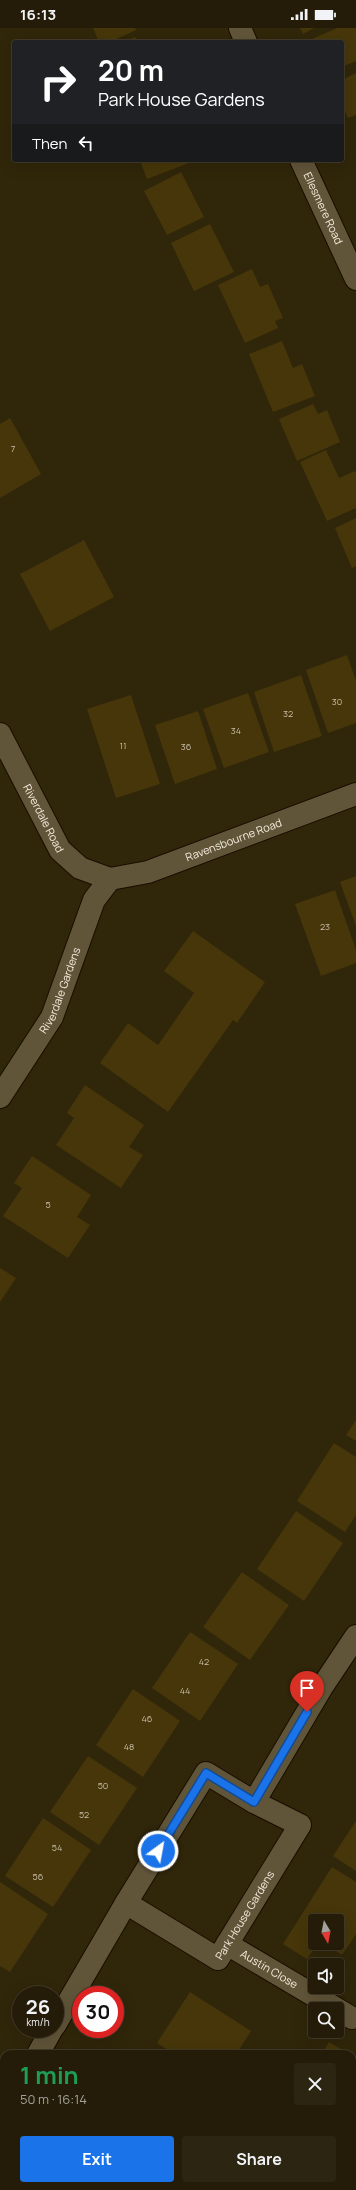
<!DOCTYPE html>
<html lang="en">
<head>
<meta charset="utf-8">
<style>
  :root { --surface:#241c08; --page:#2c2512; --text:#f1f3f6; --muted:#a3a19c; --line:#413a29; --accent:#1a73e8 }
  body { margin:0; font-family:Manrope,sans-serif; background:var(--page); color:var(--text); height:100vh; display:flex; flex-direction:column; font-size:15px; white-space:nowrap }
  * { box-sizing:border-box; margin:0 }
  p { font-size:13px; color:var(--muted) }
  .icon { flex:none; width:22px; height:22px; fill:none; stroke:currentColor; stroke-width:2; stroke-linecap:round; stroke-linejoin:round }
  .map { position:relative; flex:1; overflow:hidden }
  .panel { position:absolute; left:0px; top:2022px; width:356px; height:140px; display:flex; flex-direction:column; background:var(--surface); border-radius:12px 12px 0 0; box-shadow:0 4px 16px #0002,0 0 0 1px var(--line) }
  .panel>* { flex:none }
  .banner { position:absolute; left:12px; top:12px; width:332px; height:122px; border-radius:4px; box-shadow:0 4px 16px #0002,0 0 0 1px var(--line); background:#202124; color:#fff; overflow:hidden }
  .needle { width:26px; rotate:170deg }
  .controls { position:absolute; left:308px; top:1886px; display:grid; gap:8px }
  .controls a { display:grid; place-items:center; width:36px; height:36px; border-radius:4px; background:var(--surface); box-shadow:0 4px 16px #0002,0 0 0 1px var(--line); font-size:20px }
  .speed { position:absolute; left:12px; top:1958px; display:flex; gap:8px; font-size:20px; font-weight:700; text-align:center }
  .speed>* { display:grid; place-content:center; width:52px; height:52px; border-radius:50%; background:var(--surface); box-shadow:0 4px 16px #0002,0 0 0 1px var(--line); line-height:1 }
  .speed small { font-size:10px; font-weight:400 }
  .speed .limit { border:6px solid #d22; background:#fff; color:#111 }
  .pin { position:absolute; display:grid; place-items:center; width:34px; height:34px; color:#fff; margin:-41px -17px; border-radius:50% 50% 50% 0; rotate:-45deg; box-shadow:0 0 4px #0007 }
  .pin .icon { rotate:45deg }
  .me { position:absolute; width:44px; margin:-22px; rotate:32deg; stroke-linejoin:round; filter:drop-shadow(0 0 3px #0008) }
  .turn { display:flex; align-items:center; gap:14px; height:84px; padding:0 20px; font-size:18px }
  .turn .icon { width:52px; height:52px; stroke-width:2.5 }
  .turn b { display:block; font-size:28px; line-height:34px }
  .then { display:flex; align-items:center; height:38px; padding:0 20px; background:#0003; gap:8px; font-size:15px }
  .round { display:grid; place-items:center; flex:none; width:42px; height:42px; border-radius:4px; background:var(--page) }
  .summary { display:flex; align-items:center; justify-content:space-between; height:68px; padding:0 20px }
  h1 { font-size:24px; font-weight:700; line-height:30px; color:#1e9e55 }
  .action { display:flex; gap:8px; margin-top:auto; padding:8px 20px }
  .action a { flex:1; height:46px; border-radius:4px; background:var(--accent); color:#fff; font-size:16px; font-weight:700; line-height:46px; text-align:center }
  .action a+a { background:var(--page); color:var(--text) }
  .status { display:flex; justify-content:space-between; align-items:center; height:28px; padding:0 20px; background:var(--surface); direction:ltr }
  .status svg { height:11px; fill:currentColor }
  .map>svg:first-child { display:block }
  .building { fill:#46360a }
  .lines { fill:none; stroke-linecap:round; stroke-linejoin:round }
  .lane-casing { stroke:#180e00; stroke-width:20 }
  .street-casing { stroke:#180e00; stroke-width:24 }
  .path { stroke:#99917b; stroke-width:2.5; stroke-dasharray:3 2; stroke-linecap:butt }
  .lane { stroke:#615539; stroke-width:18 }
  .street { stroke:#615539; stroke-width:22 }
  .route-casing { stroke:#114b97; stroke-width:10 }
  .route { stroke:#1a73e8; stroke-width:7 }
  .labels { text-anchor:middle; stroke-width:4; stroke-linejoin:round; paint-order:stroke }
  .number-label { font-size:9px; fill:#c8bea8 }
  .street-label { font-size:11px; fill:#f3ecdc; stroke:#30260a }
</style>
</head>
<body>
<div class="status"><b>16:13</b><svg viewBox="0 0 49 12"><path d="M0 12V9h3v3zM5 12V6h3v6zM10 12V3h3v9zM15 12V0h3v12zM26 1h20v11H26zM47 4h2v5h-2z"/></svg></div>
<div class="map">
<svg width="356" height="2162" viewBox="0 0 356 2162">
  <rect width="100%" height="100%" fill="#30260a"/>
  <g class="building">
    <polygon points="93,0 135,0 136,2 110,14 99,14"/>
    <polygon points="300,0 314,0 303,6"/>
    <polygon points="337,0 356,0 356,33 342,39 342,14 312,14 310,12"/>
    <polygon points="135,9 137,14 124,14"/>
    <polygon points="356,45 356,87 348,90 342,77 342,52"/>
    <polygon points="140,132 188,132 189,135 147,151"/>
    <polygon points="181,144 204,189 167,207 144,163"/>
    <polygon points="210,196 234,244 194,263 171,215"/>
    <polygon points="252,241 260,259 268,256 283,290 275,293 278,300 245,315 218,257"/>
    <polygon points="282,313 293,340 302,336 315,368 273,384 249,326"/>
    <polygon points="313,376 318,386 327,382 340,414 297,433 279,391"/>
    <polygon points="10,390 41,446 0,470 0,396"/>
    <polygon points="326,422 339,450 355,443 356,445 356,480 327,493 300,434"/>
    <polygon points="356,490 356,538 352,540 335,500"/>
    <polygon points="84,512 114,569 50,603 20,546"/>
    <polygon points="347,627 356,653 356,695 328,705 306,642"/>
    <polygon points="301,647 322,708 274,724 254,664"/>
    <polygon points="248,665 269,724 224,740 203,681"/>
    <polygon points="131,667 160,756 116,770 87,681"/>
    <polygon points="198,683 217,741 175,756 155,697"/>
    <polygon points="356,848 356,898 340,854"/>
    <polygon points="335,862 356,922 356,935 321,948 295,876"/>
    <polygon points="193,903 265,954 237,995 233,992 168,1084 100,1035 128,995 158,1017 194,965 164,943"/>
    <polygon points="85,1057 144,1097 129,1119 143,1127 121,1160 56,1117 74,1090 67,1085"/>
    <polygon points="32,1128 91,1167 77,1189 90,1197 68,1230 3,1188 22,1160 14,1155"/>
    <polygon points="0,1240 16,1250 0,1274"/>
    <polygon points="356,1392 356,1413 346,1407"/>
    <polygon points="334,1415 356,1429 356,1487 345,1504 297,1473"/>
    <polygon points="296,1483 343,1515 304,1573 257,1541"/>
    <polygon points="242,1544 289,1577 250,1632 203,1599"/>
    <polygon points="190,1604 238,1636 200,1693 152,1660"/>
    <polygon points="133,1661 180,1693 143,1749 96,1717"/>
    <polygon points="88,1728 137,1760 99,1817 50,1784"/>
    <polygon points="43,1790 91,1822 53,1879 5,1848"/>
    <polygon points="356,1793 356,1843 333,1828"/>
    <polygon points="332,1839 356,1854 356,1906 342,1927 323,1915 337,1915 337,1893 315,1893 315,1915 318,1915 307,1931 283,1916"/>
    <polygon points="0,1854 48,1886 10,1944 0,1938"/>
    <polygon points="190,1964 251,2003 236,2026 174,2026 157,2015"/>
    <polygon points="329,2014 349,2026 322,2026"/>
    <polygon points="352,2028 356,2030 356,2059 352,2065"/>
  </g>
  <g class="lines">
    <g class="lane-casing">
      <polyline id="lane" points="0,2090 4,2083"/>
    </g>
    <g class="street-casing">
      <g id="street">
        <polyline points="240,0 246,14"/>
        <path id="s1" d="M301 132 356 251"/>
        <path id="s2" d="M0 706 60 822 80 840 110 851"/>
        <path id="s3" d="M110 851 148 844 356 766"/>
        <path id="s4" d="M0 1069 52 989 94 872 110 851"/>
        <path id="s5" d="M126 1875 218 1931 300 1797 254 1774"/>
        <path id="s6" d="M227 1916 352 1990"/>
        <polyline points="55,1997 126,1875 206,1745 254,1774 322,1659 356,1608"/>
        <polyline points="38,2026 52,2001"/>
      </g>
    </g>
    <polyline class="path" points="55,2158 61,2162"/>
    <use href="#lane" class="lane"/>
    <use href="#street" class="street"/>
  </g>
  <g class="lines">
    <g class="route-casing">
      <polyline id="route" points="158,1823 206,1745 254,1774 307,1684"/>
    </g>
    <use href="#route" class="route"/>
  </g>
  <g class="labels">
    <g class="number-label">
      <text x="13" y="424">7</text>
      <text x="337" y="677">30</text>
      <text x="288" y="689">32</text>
      <text x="236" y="706">34</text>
      <text x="123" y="721">11</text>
      <text x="186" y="722">36</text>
      <text x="325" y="902">23</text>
      <text x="48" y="1180">5</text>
      <text x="204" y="1637">42</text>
      <text x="185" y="1666">44</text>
      <text x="147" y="1694">46</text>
      <text x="129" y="1722">48</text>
      <text x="103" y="1761">50</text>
      <text x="84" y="1790">52</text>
      <text x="57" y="1823">54</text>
      <text x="38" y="1852">56</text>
    </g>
    <g class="street-label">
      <text dy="4" stroke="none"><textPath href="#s1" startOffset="53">Ellesmere Road</textPath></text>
      <text dy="4" stroke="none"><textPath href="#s2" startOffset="95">Riverdale Road</textPath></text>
      <text dy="4" stroke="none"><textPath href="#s3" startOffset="130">Ravensbourne Road</textPath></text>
      <text dy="4" stroke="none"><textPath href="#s4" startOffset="123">Riverdale Gardens</textPath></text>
      <text dy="4" stroke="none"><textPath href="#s5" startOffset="159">Park House Gardens</textPath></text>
      <text dy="4" stroke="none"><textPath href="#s6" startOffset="49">Austin Close</textPath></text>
    </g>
  </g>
</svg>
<div class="controls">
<a><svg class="needle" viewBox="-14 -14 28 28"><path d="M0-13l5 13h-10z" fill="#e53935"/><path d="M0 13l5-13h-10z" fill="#a3a19c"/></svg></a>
<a><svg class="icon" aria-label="sound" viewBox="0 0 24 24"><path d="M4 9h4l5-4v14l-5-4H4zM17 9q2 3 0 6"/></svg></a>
<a><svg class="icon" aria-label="search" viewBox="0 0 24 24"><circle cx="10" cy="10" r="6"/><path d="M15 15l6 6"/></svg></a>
</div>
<div class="speed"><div>26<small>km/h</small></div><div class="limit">30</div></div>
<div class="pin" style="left:307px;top:1684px;background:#d93025"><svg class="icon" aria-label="arrive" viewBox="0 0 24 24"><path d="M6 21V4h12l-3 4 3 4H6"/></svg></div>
<svg class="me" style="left:158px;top:1823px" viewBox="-20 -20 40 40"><circle r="17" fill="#1a73e8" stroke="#fff" stroke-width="3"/><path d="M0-11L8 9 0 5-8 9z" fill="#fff"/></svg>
<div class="banner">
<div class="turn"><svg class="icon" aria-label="right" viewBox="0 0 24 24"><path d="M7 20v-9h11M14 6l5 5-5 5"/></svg><div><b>20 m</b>Park House Gardens</div></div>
<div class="then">Then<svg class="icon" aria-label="left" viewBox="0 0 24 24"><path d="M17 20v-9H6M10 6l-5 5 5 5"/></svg></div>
</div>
<section class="panel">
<div class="summary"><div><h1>1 min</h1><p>50 m · 16:14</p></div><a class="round"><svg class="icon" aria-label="close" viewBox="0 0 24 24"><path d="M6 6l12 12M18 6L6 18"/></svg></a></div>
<div class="action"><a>Exit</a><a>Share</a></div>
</section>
</div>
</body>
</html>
